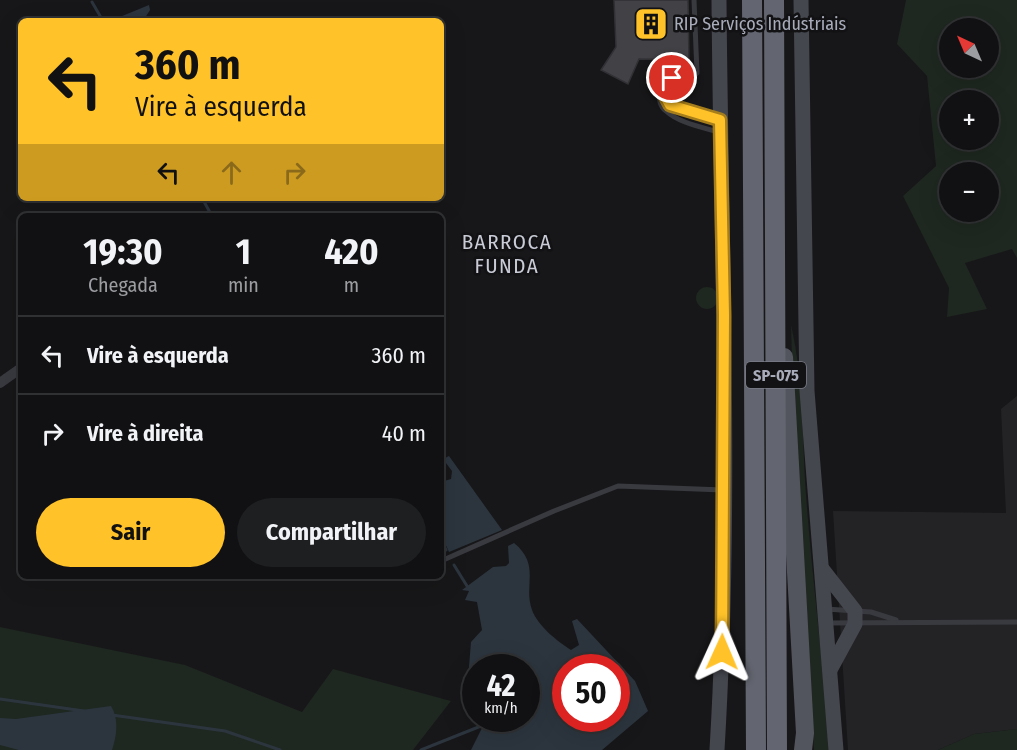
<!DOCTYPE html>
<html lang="pt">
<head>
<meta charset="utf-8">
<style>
  :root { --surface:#111113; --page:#1e1f21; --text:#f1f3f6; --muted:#9c9da0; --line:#303133; --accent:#ffc229 }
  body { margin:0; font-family:"Fira Sans Condensed",sans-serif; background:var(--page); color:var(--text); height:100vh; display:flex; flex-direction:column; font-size:22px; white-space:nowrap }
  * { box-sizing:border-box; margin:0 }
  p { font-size:20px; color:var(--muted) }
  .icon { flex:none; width:33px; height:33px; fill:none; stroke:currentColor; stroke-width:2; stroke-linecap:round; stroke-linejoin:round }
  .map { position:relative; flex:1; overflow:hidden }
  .sheet { position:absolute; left:18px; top:213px; width:426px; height:366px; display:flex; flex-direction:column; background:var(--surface); border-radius:9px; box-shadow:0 6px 24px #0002,0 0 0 2px var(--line) }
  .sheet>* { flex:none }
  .guide { position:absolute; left:18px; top:18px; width:426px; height:183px; border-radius:9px; box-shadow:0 6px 24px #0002,0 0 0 2px var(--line); background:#ffc229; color:#111; overflow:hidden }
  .needle { width:39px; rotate:316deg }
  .buttons { position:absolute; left:939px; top:18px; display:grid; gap:12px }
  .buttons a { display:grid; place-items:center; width:60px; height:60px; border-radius:50%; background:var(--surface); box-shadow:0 6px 24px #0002,0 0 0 2px var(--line); font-size:30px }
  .speed { position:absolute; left:462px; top:654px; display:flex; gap:12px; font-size:30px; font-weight:700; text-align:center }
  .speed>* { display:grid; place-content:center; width:78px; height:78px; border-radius:50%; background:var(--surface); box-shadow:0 6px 24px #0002,0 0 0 2px var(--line); line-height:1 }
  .speed small { font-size:15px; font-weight:400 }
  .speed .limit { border:9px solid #d22; background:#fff; color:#111 }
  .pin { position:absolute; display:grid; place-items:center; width:51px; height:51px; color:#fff; margin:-26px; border:3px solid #fff; border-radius:50%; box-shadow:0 2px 6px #0007 }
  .me { position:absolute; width:66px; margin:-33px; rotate:1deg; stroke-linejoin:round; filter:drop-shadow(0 0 4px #0008) }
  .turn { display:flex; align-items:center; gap:21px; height:126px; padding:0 18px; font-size:27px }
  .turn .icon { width:78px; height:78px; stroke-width:2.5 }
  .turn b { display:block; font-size:42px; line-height:51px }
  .lanes { display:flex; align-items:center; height:57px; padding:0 18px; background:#0003; justify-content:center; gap:30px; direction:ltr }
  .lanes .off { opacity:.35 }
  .eta { display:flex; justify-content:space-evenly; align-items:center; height:102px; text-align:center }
  .eta b { font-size:36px; font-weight:700; line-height:42px }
  .action { display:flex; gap:12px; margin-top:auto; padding:12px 18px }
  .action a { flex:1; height:69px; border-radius:36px; background:var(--accent); color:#111; font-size:24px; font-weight:700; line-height:69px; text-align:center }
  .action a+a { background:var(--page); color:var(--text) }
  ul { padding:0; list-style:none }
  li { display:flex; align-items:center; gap:18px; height:78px; padding:0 18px; border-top:2px solid var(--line) }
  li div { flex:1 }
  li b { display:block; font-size:22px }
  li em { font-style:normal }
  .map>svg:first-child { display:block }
  .built { fill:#232326 }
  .green { fill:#1e2720; fill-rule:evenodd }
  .water { fill:#2c353e; fill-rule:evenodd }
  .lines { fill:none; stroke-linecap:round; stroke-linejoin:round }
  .stream { stroke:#2c353e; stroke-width:3 }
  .building { fill:#414146; stroke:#313135; stroke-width:1.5 }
  .service { stroke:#393a40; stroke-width:5 }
  .minor { stroke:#393a40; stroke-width:10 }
  .secondary { stroke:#45474f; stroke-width:15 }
  .primary { stroke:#53555e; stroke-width:18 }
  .motorway { stroke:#636670; stroke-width:20 }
  .route-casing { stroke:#a67e1b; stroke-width:15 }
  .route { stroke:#ffc229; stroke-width:10 }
  .labels { text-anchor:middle; stroke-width:5; stroke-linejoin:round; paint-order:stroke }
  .shield { fill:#121214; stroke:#7b7e88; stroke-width:1.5 }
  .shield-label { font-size:16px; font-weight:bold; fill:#a8acba }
  .poi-label { font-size:18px; fill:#a8acba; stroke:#121214; text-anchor:start }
  .quarter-label { font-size:21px; letter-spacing:1.5px; fill:#c9ccd6; stroke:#121214 }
</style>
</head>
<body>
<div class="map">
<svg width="1017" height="750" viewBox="0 0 1017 750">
  <rect width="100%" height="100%" fill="#171719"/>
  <polygon class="built" points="1017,396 1017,729 974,734 938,750 848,750 833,511 1006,513 1001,409"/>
  <g class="green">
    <path d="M906 0H1017V258L1012 249 965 263 987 309 947 317 949 288 903 196 936 166 927 76 897 44ZM950 28H988V68H950ZM950 100H988V140H950ZM950 172H988V212H950Z"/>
    <circle cx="707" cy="298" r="11"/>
    <path d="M791 325C804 381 802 436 806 494 812 579 824 664 829 750H814L794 433Z"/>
    <polygon points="0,627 185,665 302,712 333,669 451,701 413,750 0,750"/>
    <polygon points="1017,729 1017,750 938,750 974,734"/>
  </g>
  <g class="water">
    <polygon points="149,5 150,10 143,21 110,21"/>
    <polygon points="449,456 502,530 449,552 441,535 441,479 444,481 451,479 452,471 443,459"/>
    <path d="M514 543C541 565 523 585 532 610 538 626 557 641 571 650L579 645 572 621 577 619 635 681 648 711 602 750H471L485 722 483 719 526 718V668H476L475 686 468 679 471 642 482 630 477 602 465 600 469 591 462 590 493 567 506 566 509 563 508 546ZM566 668H616V718H566Z"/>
    <path d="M111 706C119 719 117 735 112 750H19L0 745V718L16 719Z"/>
  </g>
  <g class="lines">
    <g class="stream">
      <polyline points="92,2 103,21"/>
      <polyline points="202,198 212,216"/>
      <polyline points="441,540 446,550"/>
      <polyline points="454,565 467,586"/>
      <polyline points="0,699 84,711"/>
      <polyline points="112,715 225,731 280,750"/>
      <polyline points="421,750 486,724"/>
    </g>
  </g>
  <polygon class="building" points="614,0 688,0 689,60 639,59 628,84 601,70 616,47"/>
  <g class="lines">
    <g class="service">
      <path d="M694 0 697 73 692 78C686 78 679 78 673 78 657 79 655 103 666 111 679 123 702 127 718 132"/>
      <path d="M672 81C663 86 664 98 670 105L720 120"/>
      <polyline points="441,561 554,511 618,486 723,490"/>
      <polyline points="826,609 871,612 896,620"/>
      <polyline points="827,623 1017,622"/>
    </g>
    <polyline class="minor" points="0,383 21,368"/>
    <g class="secondary">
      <polyline points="801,0 807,391 836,750"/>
      <polyline points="823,570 855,611 855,624 830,670"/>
      <path d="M717 750C732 500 721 250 719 0"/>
    </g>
    <polyline class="primary" points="784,357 805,733 803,750"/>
    <g class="motorway">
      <polyline points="752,0 756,750"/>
      <polyline points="774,0 777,750"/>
    </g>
  </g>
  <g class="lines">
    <g class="route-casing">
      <polyline id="route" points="672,78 676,79 668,83 665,96 670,105 720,120 724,315 722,652"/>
    </g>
    <use href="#route" class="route"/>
  </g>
  <defs>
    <g id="building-square" transform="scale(1.725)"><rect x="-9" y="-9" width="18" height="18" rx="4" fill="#ffc229" stroke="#121214"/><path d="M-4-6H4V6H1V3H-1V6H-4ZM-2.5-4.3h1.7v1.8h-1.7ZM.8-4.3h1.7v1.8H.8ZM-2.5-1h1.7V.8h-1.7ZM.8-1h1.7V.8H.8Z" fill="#111"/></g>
  </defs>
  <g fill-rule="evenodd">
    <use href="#building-square" x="651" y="24"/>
  </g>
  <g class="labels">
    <rect class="shield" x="746" y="362" width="60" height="26" rx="4.5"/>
    <g class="shield-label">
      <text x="776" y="381">SP-075</text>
    </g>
    <g class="poi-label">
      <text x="674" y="30">RIP Serviços Indústriais</text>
    </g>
    <g class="quarter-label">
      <text x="507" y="249">BARROCA<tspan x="507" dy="24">FUNDA</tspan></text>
    </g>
  </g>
</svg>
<div class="buttons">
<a><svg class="needle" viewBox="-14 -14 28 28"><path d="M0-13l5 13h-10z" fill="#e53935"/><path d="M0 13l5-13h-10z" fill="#9c9da0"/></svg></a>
<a>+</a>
<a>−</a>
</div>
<div class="speed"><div>42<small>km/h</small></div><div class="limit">50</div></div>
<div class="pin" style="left:672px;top:78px;background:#d93025"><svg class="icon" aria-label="arrive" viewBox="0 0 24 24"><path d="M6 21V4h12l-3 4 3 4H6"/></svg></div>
<svg class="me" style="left:722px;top:652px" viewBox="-20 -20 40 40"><path d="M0-17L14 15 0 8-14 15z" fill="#ffc229" stroke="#fff" stroke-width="4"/></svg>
<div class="guide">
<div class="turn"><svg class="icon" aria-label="left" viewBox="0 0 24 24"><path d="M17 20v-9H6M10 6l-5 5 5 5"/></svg><div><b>360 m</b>Vire à esquerda</div></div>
<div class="lanes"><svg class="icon" aria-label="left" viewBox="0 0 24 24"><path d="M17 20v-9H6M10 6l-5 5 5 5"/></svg><svg class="icon off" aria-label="ahead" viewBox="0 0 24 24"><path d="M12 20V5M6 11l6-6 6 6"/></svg><svg class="icon off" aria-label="right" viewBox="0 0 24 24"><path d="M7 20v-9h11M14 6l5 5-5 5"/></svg></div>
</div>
<section class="sheet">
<div class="eta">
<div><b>19:30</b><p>Chegada</p></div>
<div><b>1</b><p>min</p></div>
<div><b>420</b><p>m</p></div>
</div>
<ul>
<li><svg class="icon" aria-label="left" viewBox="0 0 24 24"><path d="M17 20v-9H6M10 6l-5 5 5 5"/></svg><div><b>Vire à esquerda</b></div><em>360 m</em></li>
<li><svg class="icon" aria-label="right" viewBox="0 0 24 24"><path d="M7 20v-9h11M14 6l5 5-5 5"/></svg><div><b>Vire à direita</b></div><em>40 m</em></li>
</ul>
<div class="action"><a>Sair</a><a>Compartilhar</a></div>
</section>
</div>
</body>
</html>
